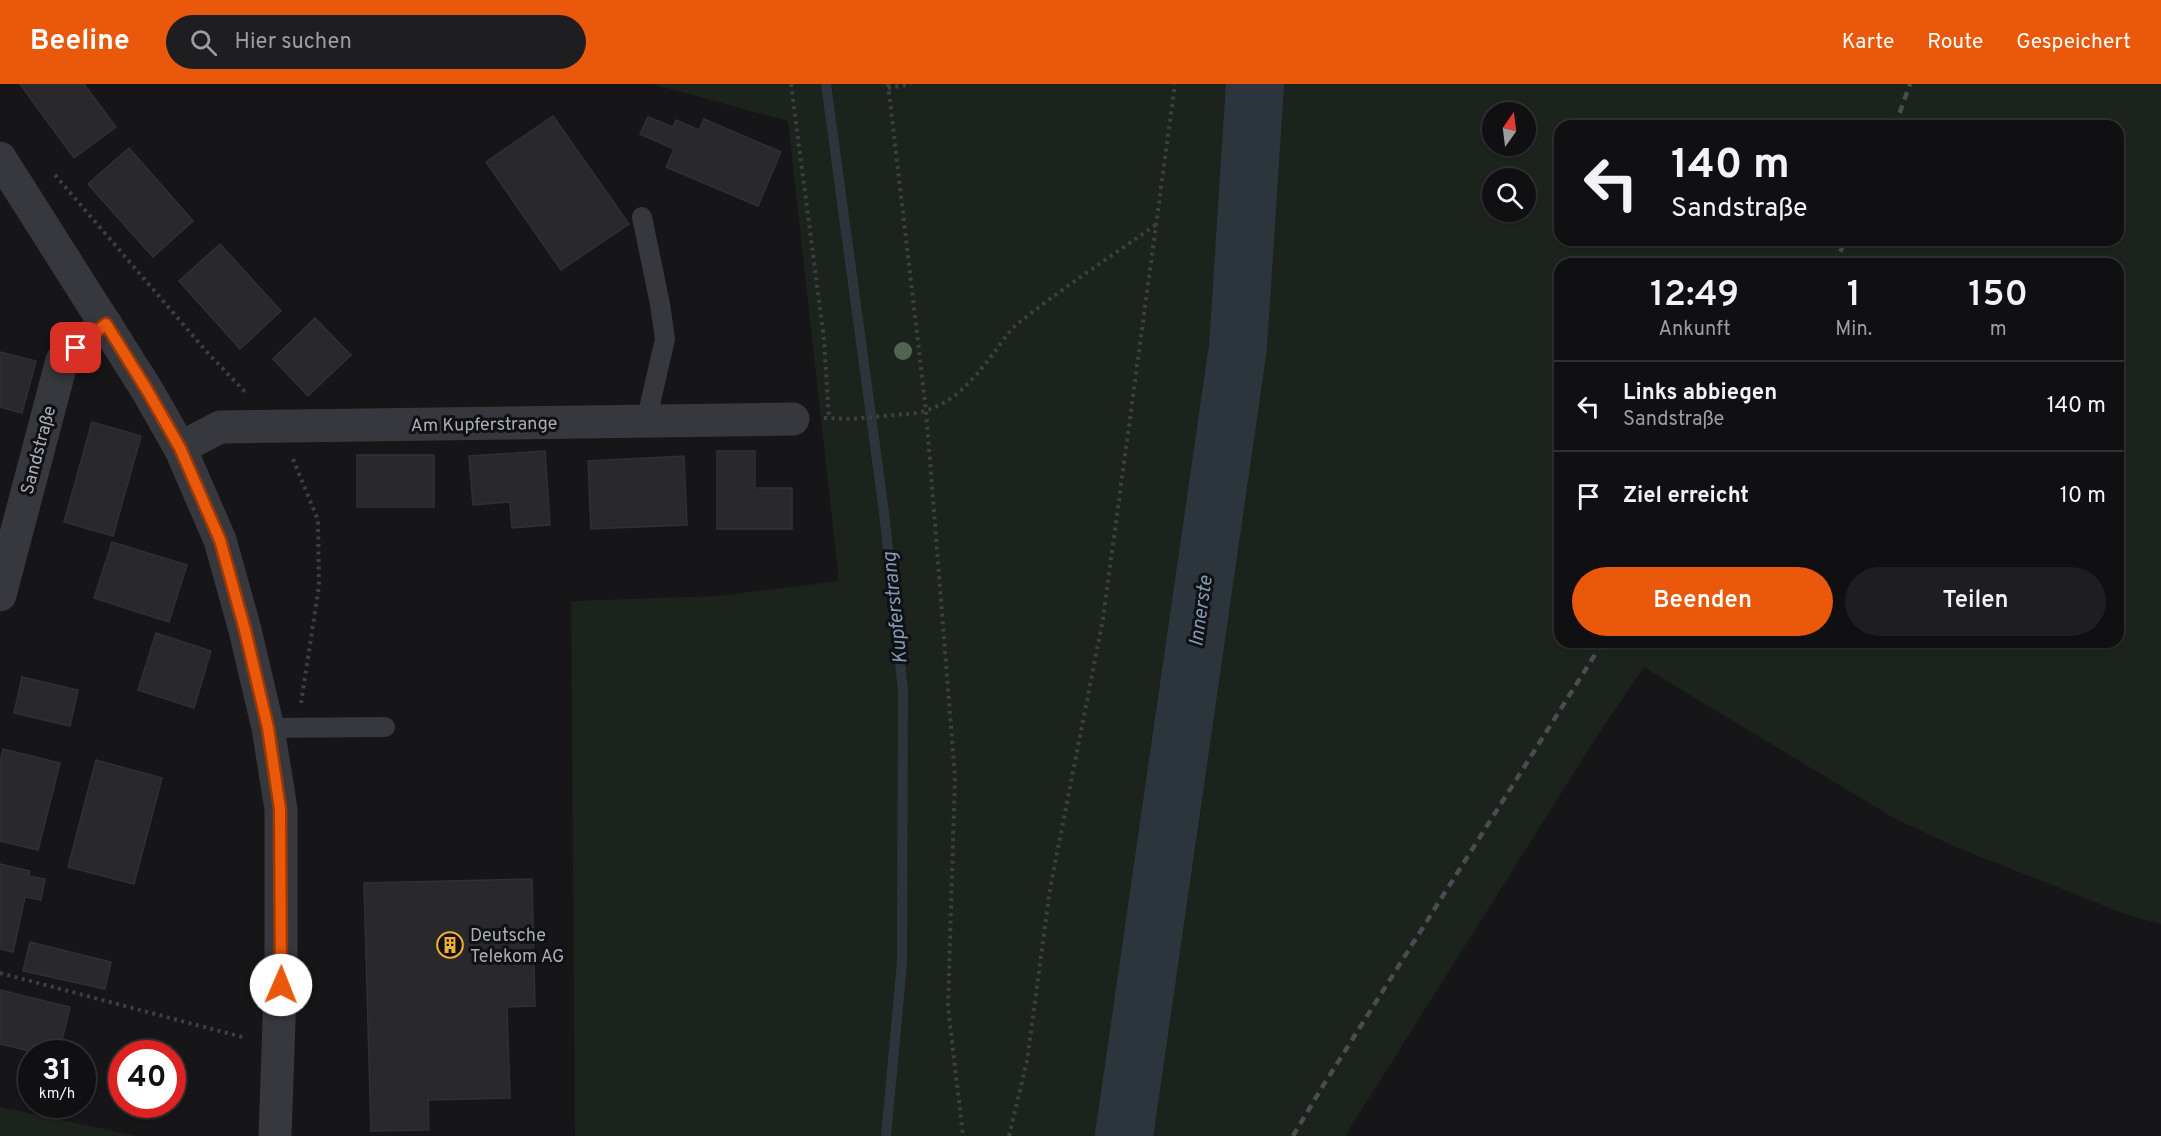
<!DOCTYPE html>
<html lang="de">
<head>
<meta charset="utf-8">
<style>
  :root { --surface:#101012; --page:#1e1e20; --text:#f1f3f6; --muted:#9c9d9f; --line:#303032; --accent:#ea580c }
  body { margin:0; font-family:Overpass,sans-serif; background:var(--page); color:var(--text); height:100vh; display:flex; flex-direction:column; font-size:22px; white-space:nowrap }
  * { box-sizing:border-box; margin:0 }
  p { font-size:20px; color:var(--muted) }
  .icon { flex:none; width:33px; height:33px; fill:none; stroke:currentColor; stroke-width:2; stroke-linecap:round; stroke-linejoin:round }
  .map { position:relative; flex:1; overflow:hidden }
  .drawer { position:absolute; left:1554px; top:174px; width:570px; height:390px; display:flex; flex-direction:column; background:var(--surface); border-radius:18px; box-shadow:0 2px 4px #0004,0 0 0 2px var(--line) }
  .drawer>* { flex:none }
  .hud { position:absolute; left:1554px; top:36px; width:570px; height:126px; border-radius:18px; box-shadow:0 2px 4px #0004,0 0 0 2px var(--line); background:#101012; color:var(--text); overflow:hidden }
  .needle { width:39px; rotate:14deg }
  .tools { position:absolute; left:1482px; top:18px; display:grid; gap:12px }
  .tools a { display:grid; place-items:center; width:54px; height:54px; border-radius:50%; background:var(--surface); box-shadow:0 2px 4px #0004,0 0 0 2px var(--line); font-size:30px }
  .speed { position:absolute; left:18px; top:956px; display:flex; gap:12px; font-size:30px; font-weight:700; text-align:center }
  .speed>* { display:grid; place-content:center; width:78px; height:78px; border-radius:50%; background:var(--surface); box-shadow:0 2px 4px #0004,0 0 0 2px var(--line); line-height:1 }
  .speed small { font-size:15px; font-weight:400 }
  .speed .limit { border:9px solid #d22; background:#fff; color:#111 }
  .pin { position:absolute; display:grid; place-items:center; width:51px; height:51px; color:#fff; margin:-26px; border-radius:12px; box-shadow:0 3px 9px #0006 }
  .me { position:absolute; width:66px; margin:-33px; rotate:1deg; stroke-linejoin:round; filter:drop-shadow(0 0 4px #0008) }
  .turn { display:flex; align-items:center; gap:21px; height:126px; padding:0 18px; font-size:27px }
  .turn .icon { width:78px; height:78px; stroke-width:2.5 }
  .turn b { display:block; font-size:42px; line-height:51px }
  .eta { display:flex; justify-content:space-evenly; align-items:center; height:102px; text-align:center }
  .eta b { font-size:36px; font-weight:600; line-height:42px }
  .cta { display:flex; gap:12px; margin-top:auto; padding:12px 18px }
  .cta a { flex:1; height:69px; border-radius:36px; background:var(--accent); color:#fff; font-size:24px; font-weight:600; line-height:69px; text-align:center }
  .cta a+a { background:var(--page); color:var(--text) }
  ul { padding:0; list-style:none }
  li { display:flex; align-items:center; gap:18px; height:90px; padding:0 18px; border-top:2px solid var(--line) }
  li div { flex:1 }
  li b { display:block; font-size:22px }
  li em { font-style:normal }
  header { display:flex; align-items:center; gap:36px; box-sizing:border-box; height:84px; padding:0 30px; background:var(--accent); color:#fff }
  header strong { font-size:28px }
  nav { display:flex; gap:33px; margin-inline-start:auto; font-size:21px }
  .search { width:420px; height:54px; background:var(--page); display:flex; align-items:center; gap:15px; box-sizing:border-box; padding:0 21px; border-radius:33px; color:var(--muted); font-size:22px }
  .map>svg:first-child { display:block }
  .green { fill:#1c231d; fill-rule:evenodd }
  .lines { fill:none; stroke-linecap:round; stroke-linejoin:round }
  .stream { stroke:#2c353c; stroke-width:10 }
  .river { stroke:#2c353c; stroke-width:58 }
  .building { fill:#29292c; stroke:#303034; stroke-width:1.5 }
  .path { stroke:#3d3f44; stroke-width:4; stroke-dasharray:3 4.5; stroke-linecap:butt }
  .service { stroke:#37383d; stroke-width:20 }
  .minor { stroke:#37383d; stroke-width:33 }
  .tertiary { stroke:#37383d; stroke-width:33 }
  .rail { stroke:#4a4c52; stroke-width:4.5; stroke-dasharray:8 6; stroke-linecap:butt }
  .tree { fill:#506452 }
  .route-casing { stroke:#983908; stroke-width:15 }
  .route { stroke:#ea580c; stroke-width:10 }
  .labels { text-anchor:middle; stroke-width:6; stroke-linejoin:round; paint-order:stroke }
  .street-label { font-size:18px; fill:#a8adb8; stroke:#111113 }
  .poi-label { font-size:18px; fill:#a8adb8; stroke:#111113; text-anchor:start }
  .water-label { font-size:20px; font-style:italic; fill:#7f9bb3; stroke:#111113 }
</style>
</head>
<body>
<header>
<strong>Beeline</strong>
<div class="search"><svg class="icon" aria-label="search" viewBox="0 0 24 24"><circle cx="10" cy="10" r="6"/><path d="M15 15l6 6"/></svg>Hier suchen</div>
<nav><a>Karte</a><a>Route</a><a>Gespeichert</a></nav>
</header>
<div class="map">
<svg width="2161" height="1052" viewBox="0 0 2161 1052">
  <rect width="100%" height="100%" fill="#161618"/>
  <g class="green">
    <path d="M652 0H2161V840L2125 830 1951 761 1892 733 1644 583 1601 646 1345 1052H575L571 517 718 512 839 497 788 37ZM1492 28H1526V62H1492ZM1560 42H2118V156H1560ZM1492 94H1526V128H1492ZM1560 180H2118V558H1560Z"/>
    <polygon points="0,1023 137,1052 0,1052"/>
  </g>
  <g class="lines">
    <polyline class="stream" points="826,0 884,428 903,607 902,879 886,1052"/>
    <polyline class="river" points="1124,1052 1238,263 1255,0"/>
  </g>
  <g class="building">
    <polygon points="20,0 84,0 116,43 74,74"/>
    <polygon points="553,32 629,140 561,186 486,78"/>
    <polygon points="648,33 673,43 676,36 699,46 704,35 781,68 758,122 666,83 674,65 640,50"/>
    <polygon points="129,64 193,137 153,173 88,100"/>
    <polygon points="220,160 281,227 240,265 179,197"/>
    <polygon points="315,234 351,271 308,312 273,275"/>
    <polygon points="0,268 36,277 22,329 0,323"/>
    <polygon points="92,338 141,352 113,452 64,438"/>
    <polygon points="545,367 550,441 512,444 510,418 473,421 469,372"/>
    <polygon points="717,367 755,367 755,404 792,404 792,445 717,445"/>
    <rect x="357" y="371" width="77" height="52"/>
    <polygon points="684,372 687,441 591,445 588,377"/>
    <polygon points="112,458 187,481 169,538 94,514"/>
    <polygon points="156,549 211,567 194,624 138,606"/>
    <polygon points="22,593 78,606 70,642 14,629"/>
    <polygon points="3,665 60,679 38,766 0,757 0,678"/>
    <polygon points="96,676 162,694 134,800 68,783"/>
    <polygon points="0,780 30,787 29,792 45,795 41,816 25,813 13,868 0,865"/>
    <polygon points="532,795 535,922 507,923 510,1014 428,1016 429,1046 371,1047 364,799"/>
    <polygon points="30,858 111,878 105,905 23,887"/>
    <polygon points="0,906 70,923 59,969 38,969 0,960"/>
  </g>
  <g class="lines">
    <g class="path">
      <polyline points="791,0 824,255 829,334"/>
      <polyline points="888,0 926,327 955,693 948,923 963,1052"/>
      <polyline points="888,4 911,0"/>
      <polyline points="55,91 206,267 246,309"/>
      <path d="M824 334 852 335 916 329C953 322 974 295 996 266 1002 258 1008 248 1016 241 1061 205 1110 173 1157 140"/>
      <polyline points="293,375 318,436 319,502 301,619"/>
      <polyline points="0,889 246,954"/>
      <polyline points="1009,1052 1027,977 1050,805 1103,535 1175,0"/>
    </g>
    <g class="service">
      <polyline points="642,133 660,220 665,255 646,338"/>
      <polyline points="268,644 385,643"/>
    </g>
    <g class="minor">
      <polyline points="180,364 220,343 793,335"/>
      <polyline points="0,511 62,276 106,240"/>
    </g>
    <polyline class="tertiary" points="0,74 147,306 180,364 220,456 245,546 268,644 281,725 281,880 275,1052"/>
    <g class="rail">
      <polyline points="1895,42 1910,0"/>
      <polyline points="1834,180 1846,156"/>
      <polyline points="1293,1052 1321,1005 1603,558"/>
    </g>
  </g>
  <circle class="tree" cx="903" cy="267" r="9"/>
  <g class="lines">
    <g class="route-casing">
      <polyline id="route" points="76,264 106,240 147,306 180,364 220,456 245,546 268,644 280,725 281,901"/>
    </g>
    <use href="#route" class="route"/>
  </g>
  <defs>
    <g id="building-ring" transform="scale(1.35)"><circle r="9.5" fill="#111113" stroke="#f2b134" stroke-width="1.5"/><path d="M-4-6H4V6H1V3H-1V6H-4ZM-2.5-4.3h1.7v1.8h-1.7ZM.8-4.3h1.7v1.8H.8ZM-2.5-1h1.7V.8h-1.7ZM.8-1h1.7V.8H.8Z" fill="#f2b134"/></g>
  </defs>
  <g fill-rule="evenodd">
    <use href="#building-ring" x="450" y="861"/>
  </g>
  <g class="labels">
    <g class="street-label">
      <text transform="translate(484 340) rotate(-1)" y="6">Am Kupferstrange</text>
      <text transform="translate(38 366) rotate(-75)" y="6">Sandstraße</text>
    </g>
    <g class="poi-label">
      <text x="470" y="857">Deutsche<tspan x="470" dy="21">Telekom AG</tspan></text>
    </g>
    <g class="water-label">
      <text transform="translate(894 524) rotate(-96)" y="7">Kupferstrang</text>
      <text transform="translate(1200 527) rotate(-82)" y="7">Innerste</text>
    </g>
  </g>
</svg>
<div class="tools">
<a><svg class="needle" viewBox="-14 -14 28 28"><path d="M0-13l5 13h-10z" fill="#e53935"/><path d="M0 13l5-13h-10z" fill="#9c9d9f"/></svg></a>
<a><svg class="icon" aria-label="search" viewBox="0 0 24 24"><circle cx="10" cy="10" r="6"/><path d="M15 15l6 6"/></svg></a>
</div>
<div class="speed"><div>31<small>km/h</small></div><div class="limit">40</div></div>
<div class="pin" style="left:76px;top:264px;background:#d93025"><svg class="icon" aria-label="arrive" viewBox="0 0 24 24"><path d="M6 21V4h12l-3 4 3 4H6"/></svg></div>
<svg class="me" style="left:281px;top:901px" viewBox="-20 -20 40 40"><circle r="19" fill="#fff"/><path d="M0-13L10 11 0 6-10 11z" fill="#ea580c"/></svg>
<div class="hud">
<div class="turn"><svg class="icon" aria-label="left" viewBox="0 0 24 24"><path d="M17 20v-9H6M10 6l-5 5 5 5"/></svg><div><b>140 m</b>Sandstraße</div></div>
</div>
<section class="drawer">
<div class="eta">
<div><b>12:49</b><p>Ankunft</p></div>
<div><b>1</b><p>Min.</p></div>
<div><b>150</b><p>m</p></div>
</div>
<ul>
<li><svg class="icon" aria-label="left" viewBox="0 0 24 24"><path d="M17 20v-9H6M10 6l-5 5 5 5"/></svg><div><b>Links abbiegen</b><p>Sandstraße</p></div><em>140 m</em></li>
<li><svg class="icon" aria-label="arrive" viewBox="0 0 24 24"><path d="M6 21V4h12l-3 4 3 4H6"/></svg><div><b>Ziel erreicht</b></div><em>10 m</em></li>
</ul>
<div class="cta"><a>Beenden</a><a>Teilen</a></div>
</section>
</div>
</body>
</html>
